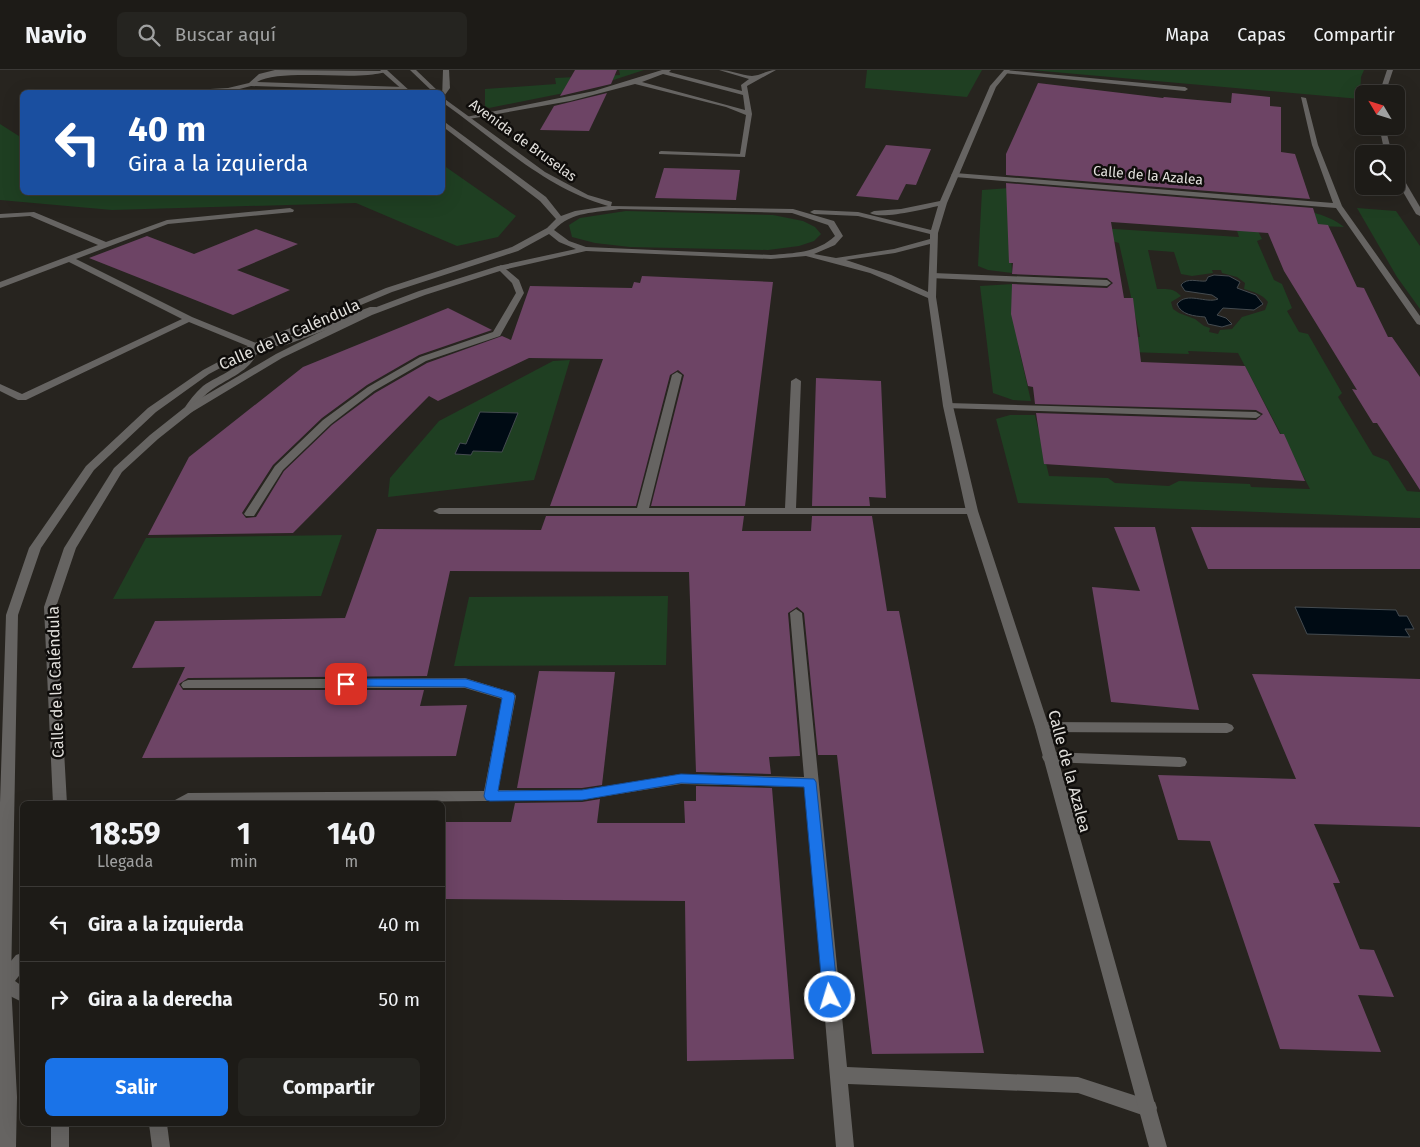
<!DOCTYPE html>
<html lang="es">
<head>
<meta charset="utf-8">
<style>
  :root { --surface:#1d1b17; --page:#252420; --text:#f1f3f6; --muted:#a0a1a1; --line:#3b3936; --accent:#1a73e8 }
  body { margin:0; font-family:"Fira Sans",sans-serif; background:var(--page); color:var(--text); height:100vh; display:flex; flex-direction:column; font-size:19px; white-space:nowrap }
  * { box-sizing:border-box; margin:0 }
  p { font-size:16px; color:var(--muted) }
  .icon { flex:none; width:28px; height:28px; fill:none; stroke:currentColor; stroke-width:2; stroke-linecap:round; stroke-linejoin:round }
  .map { position:relative; flex:1; overflow:hidden }
  .sheet { position:absolute; left:20px; top:731px; width:425px; height:325px; display:flex; flex-direction:column; background:var(--surface); border-radius:8px; box-shadow:0 5px 20px #0002,0 0 0 1px var(--line) }
  .sheet>* { flex:none }
  .banner { position:absolute; left:20px; top:20px; width:425px; height:105px; border-radius:8px; box-shadow:0 5px 20px #0002,0 0 0 1px var(--line); background:#1a4fa0; color:#fff; overflow:hidden }
  .needle { width:32px; rotate:308deg }
  .tools { position:absolute; left:1355px; top:15px; display:grid; gap:10px }
  .tools a { display:grid; place-items:center; width:50px; height:50px; border-radius:8px; background:var(--surface); box-shadow:0 5px 20px #0002,0 0 0 1px var(--line); font-size:25px }
  .pin { position:absolute; display:grid; place-items:center; width:42px; height:42px; color:#fff; margin:-21px; border-radius:10px; box-shadow:0 2px 8px #0006 }
  .me { position:absolute; width:55px; margin:-28px; rotate:355deg; stroke-linejoin:round; filter:drop-shadow(0 0 4px #0008) }
  .turn { display:flex; align-items:center; gap:18px; height:105px; padding:0 25px; font-size:22px }
  .turn .icon { width:65px; height:65px; stroke-width:2.5 }
  .turn b { display:block; font-size:35px; line-height:42px }
  .eta { display:flex; justify-content:space-evenly; align-items:center; height:85px; text-align:center }
  .eta b { font-size:30px; font-weight:700; line-height:35px }
  .button { display:flex; gap:10px; margin-top:auto; padding:10px 25px }
  .button a { flex:1; height:58px; border-radius:8px; background:var(--accent); color:#fff; font-size:20px; font-weight:700; line-height:58px; text-align:center }
  .button a+a { background:var(--page); color:var(--text) }
  ul { padding:0; list-style:none }
  li { display:flex; align-items:center; gap:15px; height:75px; padding:0 25px; border-top:1px solid var(--line) }
  li div { flex:1 }
  li b { display:block; font-size:19px }
  li em { font-style:normal }
  header { display:flex; align-items:center; gap:30px; box-sizing:border-box; height:70px; padding:0 25px; background:var(--surface); border-bottom:1px solid var(--line) }
  header strong { font-size:24px }
  nav { display:flex; gap:28px; margin-inline-start:auto; font-size:18px }
  .search { width:350px; height:45px; background:var(--page); display:flex; align-items:center; gap:12px; box-sizing:border-box; padding:0 18px; border-radius:8px; color:var(--muted); font-size:19px }
  .map>svg:first-child { display:block }
  .green { fill:#1f3f22; fill-rule:evenodd }
  .water { fill:#000b14; stroke:#444b50 }
  .building { fill:#6d4465 }
  .lines { fill:none; stroke-linecap:round; stroke-linejoin:round }
  .service { fill:#666462; fill-rule:evenodd }
  .minor { fill:#666462; fill-rule:evenodd }
  .route { fill:#1a73e8; stroke:#114b97 }
  .labels { text-anchor:middle; stroke-width:5; stroke-linejoin:round; paint-order:stroke }
  .far-street-label { font-size:14px; fill:#e2e0dc; stroke:#0f0d0b }
  .street-label { font-size:16px; fill:#e2e0dc; stroke:#0f0d0b }
</style>
</head>
<body>
<header>
<strong>Navio</strong>
<div class="search"><svg class="icon" aria-label="search" viewBox="0 0 24 24"><circle cx="10" cy="10" r="6"/><path d="M15 15l6 6"/></svg>Buscar aquí</div>
<nav><a>Mapa</a><a>Capas</a><a>Compartir</a></nav>
</header>
<div class="map">
<svg width="1420" height="1077" viewBox="0 0 1420 1077">
  <rect width="100%" height="100%" fill="#27241f"/>
  <g class="green">
    <polygon points="619,0 644,0 589,18 489,38 485,36 485,19 556,14 555,8 620,5"/>
    <polygon points="867,0 982,0 967,27 865,18"/>
    <polygon points="1031,0 1364,0 1361,7 1360,29"/>
    <polygon points="0,54 22,68 22,122 442,122 443,95 516,146 498,167 457,176 356,133 112,140 0,130"/>
    <path d="M1010 118 1099 158 1239 167 1228 133C1261 136 1319 135 1344 157L1254 153 1262 169 1257 171 1274 210 1282 214 1292 238 1287 241 1299 262 1308 264 1342 323 1338 327 1373 385 1388 391 1407 421 1420 422V448L1018 433 996 349 1010 345H1035L1049 406 1108 408 1115 413 1169 416 1179 411 1250 414 1251 417 1310 419 1238 283 1188 281 1189 284 1070 280 1018 275 1031 331 1013 330 993 323 980 216 1013 214 1016 255 1071 263 1140 267 1119 173 1112 171 1010 167 1012 203 988 200 978 196 982 120ZM1148 180 1174 182 1181 204 1192 206 1213 203 1212 200H1221L1222 203 1237 207 1245 213 1244 219C1254 222 1262 224 1268 232L1265 240 1242 247 1232 259 1220 260 1218 264 1209 262 1210 258 1204 256 1195 249 1179 243 1173 239 1171 232 1181 226C1174 218 1167 219 1157 219Z"/>
    <polygon points="1357,138 1396,141 1420,176 1420,239 1397,207"/>
    <polygon points="626,141 773,145 803,151 815,157 821,164 814,171 799,176 768,180 630,177 595,173 572,167 569,155 580,148"/>
    <polygon points="570,290 534,410 388,427 390,408 439,351 553,291"/>
    <polygon points="342,465 321,526 113,529 146,468"/>
    <polygon points="668,526 666,595 454,596 469,527"/>
  </g>
  <g class="water">
    <path d="M1214 205 1229 206 1240 212 1237 218 1256 225 1263 234 1254 240 1223 238 1217 245 1226 248 1232 254 1222 257 1208 254 1205 247C1194 246 1181 245 1177 234 1187 221 1206 234 1218 229L1212 225 1185 221 1181 215C1187 207 1198 212 1206 211L1208 207Z"/>
    <polygon points="480,342 518,343 502,382 473,381 471,385 455,384 460,373 466,374"/>
    <polygon points="1295,537 1396,540 1399,546 1407,546 1414,559 1405,559 1410,567 1307,564"/>
  </g>
  <g class="building">
    <polygon points="575,0 617,0 611,14 560,26"/>
    <polygon points="1038,13 1163,28 1164,27 1231,33 1232,23 1270,27 1270,36 1281,37 1281,82 1295,84 1310,129 1006,105 1006,84"/>
    <polygon points="607,23 589,61 540,60 554,36"/>
    <polygon points="886,75 931,79 916,115 906,114 898,130 856,126"/>
    <polygon points="664,98 740,100 736,130 655,128"/>
    <polygon points="1006,113 1313,138 1318,154 1328,155 1357,217 1364,218 1388,267 1392,267 1420,307 1420,420 1377,353 1373,353 1352,319 1357,320 1284,201 1268,163 1111,152 1124,228 1133,228 1141,292 1245,296 1280,364 1284,364 1305,411 1044,394 1036,343 1256,350 1263,344 1256,340 1035,334 1033,317 1028,316 1011,244 1012,214 1107,218 1113,213 1107,208 1012,204 1013,193 1009,193"/>
    <polygon points="256,159 298,174 237,200 290,220 233,245 89,188 147,166 194,184"/>
    <polygon points="642,206 773,212 745,436 651,436 684,305 678,300 670,305 636,436 550,436 603,289 529,288 438,331 429,326 293,463 148,465 189,387 303,297 448,238 492,260 419,285 367,315 322,348 273,395 242,443 246,448 256,447 284,401 332,355 375,323 427,293 502,266 511,270 530,216 632,218 634,212 640,213"/>
    <polygon points="816,308 881,311 886,428 869,427 870,436 812,436"/>
    <polygon points="546,446 744,446 742,461 811,461 812,446 872,446 887,541 899,541 984,983 872,984 837,685 818,685 804,543 797,537 788,543 800,686 769,687 771,704 696,702 689,502 450,501 427,606 188,608 179,614 183,620 424,620 420,636 467,635 456,686 142,688 185,597 132,598 155,551 345,548 377,459 541,460"/>
    <polygon points="1114,457 1155,457 1199,640 1111,632 1092,517 1140,521"/>
    <polygon points="1191,457 1420,458 1420,499 1208,499"/>
    <polygon points="539,601 615,602 602,715 582,718 517,718"/>
    <polygon points="1252,604 1420,609 1420,757 1314,754 1340,813 1333,813 1360,879 1374,880 1394,927 1358,925 1381,982 1280,979 1210,771 1178,770 1158,705 1296,709"/>
    <polygon points="696,716 772,718 794,989 687,991 685,831 442,829 442,752 511,752 515,733 582,732 600,729 597,753 685,753 684,731 696,731"/>
  </g>
  <g class="lines">
    <g class="service">
      <path d="M275 0 387 1C382 4 374 4 368 5 339 8 277 0 257 12L404 17 407 19 404 21 251 16 228 22H189L192 20 228 18 249 13 259 4Z"/>
      <polygon points="443,0 449,0 450,18 442,29"/>
      <path d="M662 0H671L669 2 742 21 741 15 749 9 719 0C731 0 741 5 752 6 760 6 767 0 776 0L747 16 752 44 745 87 659 84V82L661 81 740 84 746 45 726 37 635 14 570 31 469 49 466 47 594 21ZM663 4 743 25 745 40 642 12Z"/>
      <polygon points="1005,0 1185,17 1188,19 1185,21 1003,3"/>
      <polygon points="1301,27 1306,28 1318,75 1342,136 1420,246 1420,255 1417,254 1336,138 955,107 951,105 955,103 1333,133 1312,75"/>
      <path d="M290 138 294 140 293 142 168 154 76 189 192 247 256 273 281 270 370 237H376V241L286 275 259 278C252 302 227 308 210 321 202 327 197 334 192 342L188 343 183 340C189 331 195 323 203 316 220 304 243 299 250 277L189 252 26 330H18L0 321V314L22 324 182 249 69 192 0 218V212L98 175 30 146 0 148V144L34 142 106 172 167 150Z"/>
      <polygon points="501,195 519,210 524,223 500,266 426,291 374,321 331,354 283,400 254,446 246,446 244,444 275,396 323,350 368,317 420,287 493,262 516,223 512,213 497,198"/>
      <polygon points="933,203 1107,210 1111,213 1107,216 930,208 929,206"/>
      <polygon points="677,302 682,305 649,438 785,438 791,311 796,308 801,311 796,438 972,438 978,441 972,444 439,444 433,441 439,438 637,438 672,305"/>
      <polygon points="948,333 1256,342 1261,345 1256,348 944,338 944,334"/>
      <polygon points="796,539 802,543 847,997 1078,1007 1155,1032 1157,1038 1155,1044 1148,1047 1078,1023 848,1014 854,1077 836,1077 805,717 681,714 582,730 173,734 175,730 188,723 484,721 502,629 465,618 183,618 181,615 183,612 188,610 465,608 514,623 516,626 498,720 582,720 681,704 804,707 790,543"/>
      <polygon points="1042,652 1227,653 1232,655 1234,658 1232,661 1227,663 1042,662 1037,660 1035,657 1037,654"/>
      <polygon points="1049,682 1180,687 1185,688 1187,692 1185,696 1180,697 1049,692 1044,691 1042,687 1044,683"/>
      <polygon points="22,883 22,902 15,911 22,916 22,932 0,921 0,904 16,885"/>
      <polygon points="149,1054 167,1054 170,1077 152,1077"/>
    </g>
    <g class="minor">
      <polygon points="380,0 387,0 411,22 405,22"/>
      <polygon points="410,0 416,0 439,22 433,22"/>
      <path d="M1004 0H1010L996 17 947 133 938 163 936 227 953 336 978 441 1049 657 1167 1077H1149L1035 657 966 441 943 336 928 228 870 203 806 186 771 189 586 181 503 200 425 225 372 245 282 288 192 342 158 369 122 402 76 478 56 537 67 734H53L44 537 64 478 114 398 150 365 184 338 276 284 316 264 366 241 419 221 498 196 576 179 559 172 549 164 518 181 392 222 258 278 209 304 156 342 94 400 41 478 18 545 11 913 17 1027 16 1077H0V733L6 545 29 478 86 396 148 338 203 300 252 274 386 218 512 177 547 158 556 149 540 131 442 56V50L546 127 561 146 575 141 608 136C544 118 496 70 442 32V27L545 102 588 125 612 132 611 136 793 139 834 151 843 166 835 175 814 184 836 188 894 179 930 169V164L858 146 814 144 810 142 814 140 858 142 931 160 938 136C924 139 881 150 870 143L874 141 901 139 940 131 990 16ZM619 139 792 143 828 155 835 166C817 183 794 183 771 185L586 177 569 171 554 160C572 141 595 143 619 139ZM930 174 928 222 891 205 846 190 895 183Z"/>
      <polygon points="1387,0 1393,0 1385,24 1379,24"/>
      <polygon points="1379,56 1385,56 1392,84 1385,84"/>
      <polygon points="1396,101 1400,103 1420,137 1420,146 1416,144 1396,110"/>
      <rect x="51" y="1054" width="18" height="23"/>
    </g>
  </g>
  <polygon class="route" points="346,609 466,609 513,623 515,626 498,721 582,720 681,704 814,709 816,712 838,927 836,932 830,934 825,932 823,927 804,717 681,713 582,730 490,731 486,730 484,726 502,628 465,617 342,616 340,614"/>
  <g class="labels">
    <g class="far-street-label">
      <text transform="translate(523 70) rotate(36)" y="5">Avenida de Bruselas</text>
      <text transform="translate(1148 105) rotate(5)" y="5">Calle de la Azalea</text>
    </g>
    <g class="street-label">
      <text transform="translate(289 264) rotate(-24)" y="6">Calle de la Caléndula</text>
      <text transform="translate(55 612) rotate(-92)" y="6">Calle de la Caléndula</text>
      <text transform="translate(1070 701) rotate(75)" y="6">Calle de la Azalea</text>
    </g>
  </g>
</svg>
<div class="tools">
<a><svg class="needle" viewBox="-14 -14 28 28"><path d="M0-13l5 13h-10z" fill="#e53935"/><path d="M0 13l5-13h-10z" fill="#a0a1a1"/></svg></a>
<a><svg class="icon" aria-label="search" viewBox="0 0 24 24"><circle cx="10" cy="10" r="6"/><path d="M15 15l6 6"/></svg></a>
</div>
<div class="pin" style="left:346px;top:614px;background:#d93025"><svg class="icon" aria-label="arrive" viewBox="0 0 24 24"><path d="M6 21V4h12l-3 4 3 4H6"/></svg></div>
<svg class="me" style="left:830px;top:927px" viewBox="-20 -20 40 40"><circle r="17" fill="#1a73e8" stroke="#fff" stroke-width="3"/><path d="M0-11L8 9 0 5-8 9z" fill="#fff"/></svg>
<div class="banner">
<div class="turn"><svg class="icon" aria-label="left" viewBox="0 0 24 24"><path d="M17 20v-9H6M10 6l-5 5 5 5"/></svg><div><b>40 m</b>Gira a la izquierda</div></div>
</div>
<section class="sheet">
<div class="eta">
<div><b>18:59</b><p>Llegada</p></div>
<div><b>1</b><p>min</p></div>
<div><b>140</b><p>m</p></div>
</div>
<ul>
<li><svg class="icon" aria-label="left" viewBox="0 0 24 24"><path d="M17 20v-9H6M10 6l-5 5 5 5"/></svg><div><b>Gira a la izquierda</b></div><em>40 m</em></li>
<li><svg class="icon" aria-label="right" viewBox="0 0 24 24"><path d="M7 20v-9h11M14 6l5 5-5 5"/></svg><div><b>Gira a la derecha</b></div><em>50 m</em></li>
</ul>
<div class="button"><a>Salir</a><a>Compartir</a></div>
</section>
</div>
</body>
</html>
